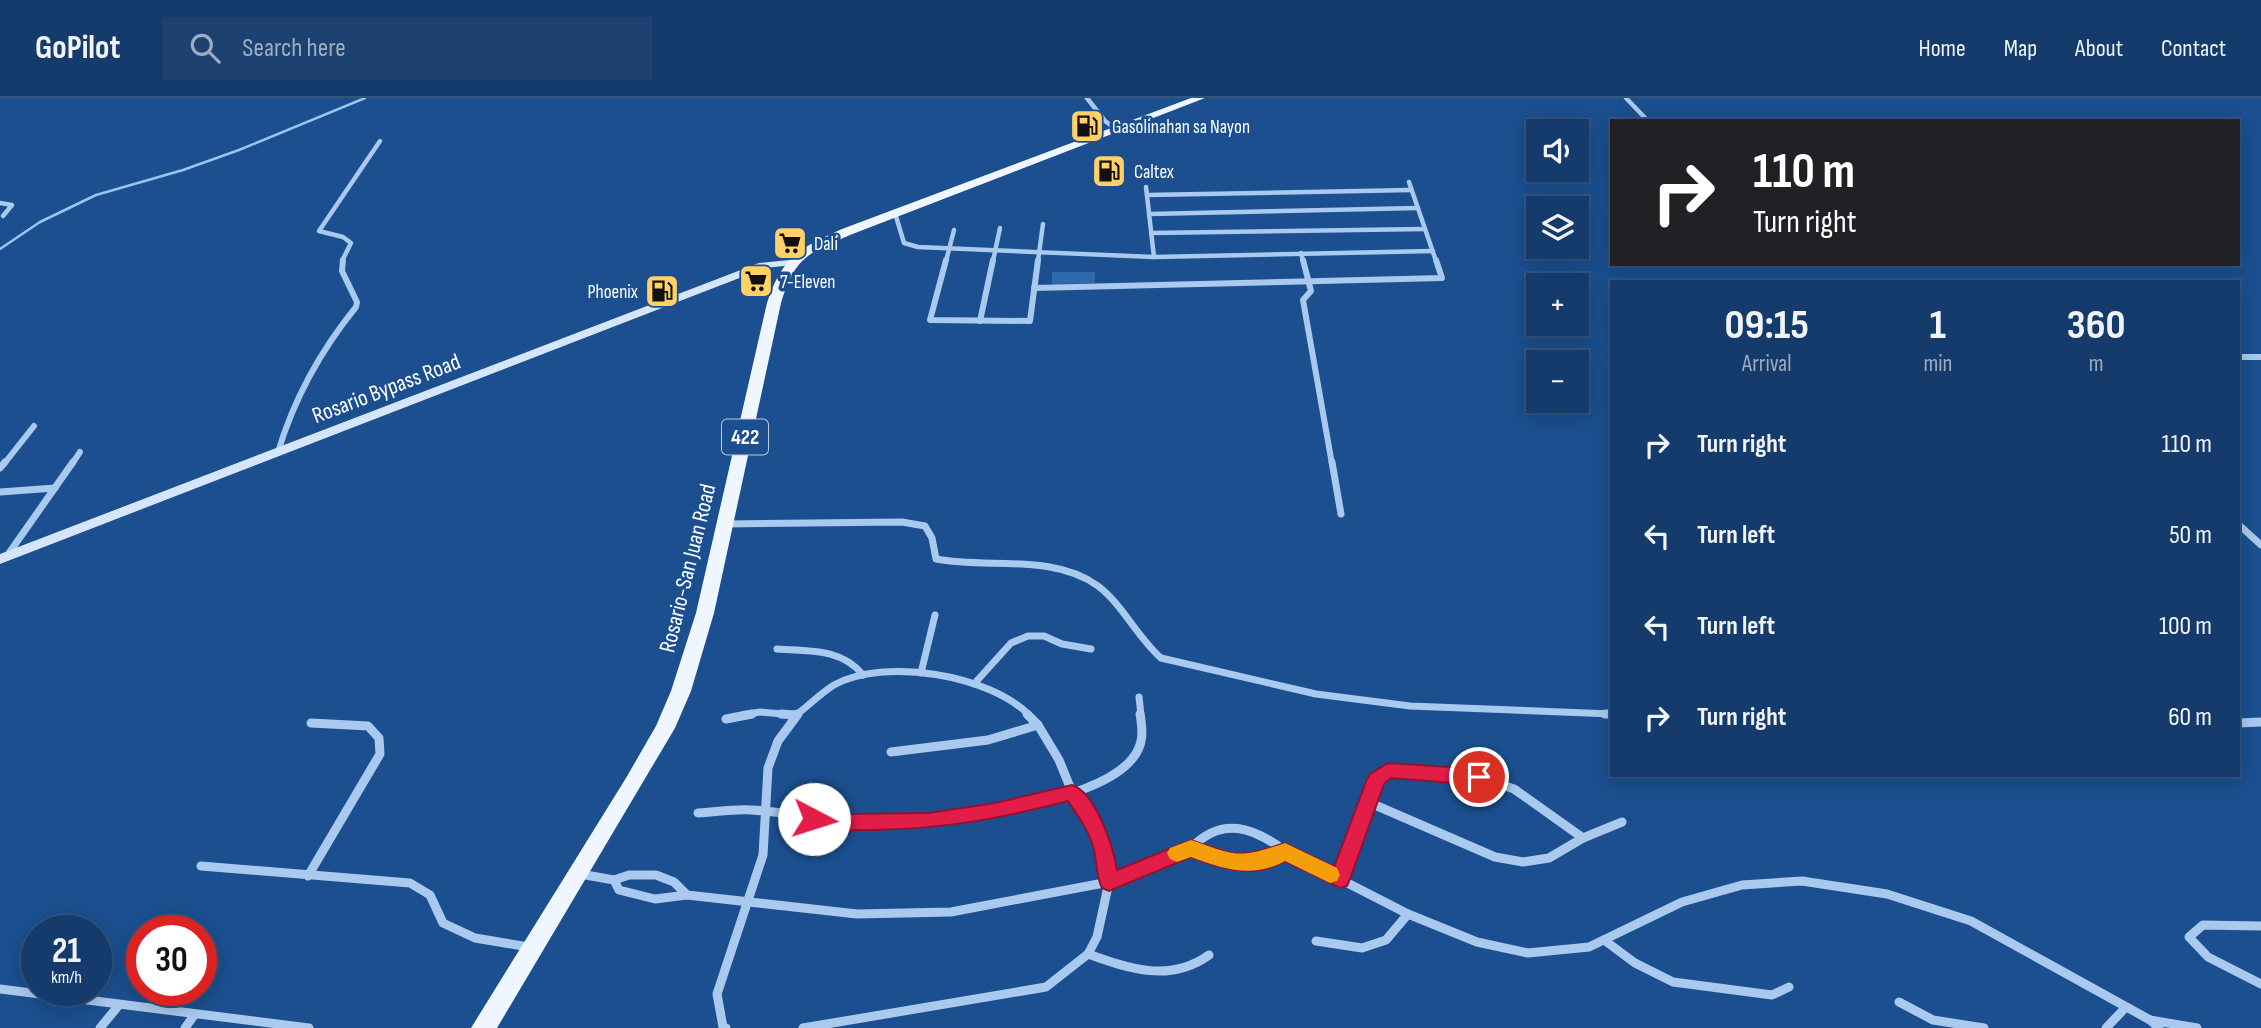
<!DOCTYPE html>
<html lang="en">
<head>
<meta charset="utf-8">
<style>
  :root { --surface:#143b6b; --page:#1d4271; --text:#f1f3f6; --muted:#9dadc1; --line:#33557e }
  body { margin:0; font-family:"Sofia Sans Condensed",sans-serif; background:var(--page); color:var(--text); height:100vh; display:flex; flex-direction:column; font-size:26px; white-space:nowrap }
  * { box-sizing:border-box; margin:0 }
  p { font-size:23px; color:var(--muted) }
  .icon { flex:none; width:38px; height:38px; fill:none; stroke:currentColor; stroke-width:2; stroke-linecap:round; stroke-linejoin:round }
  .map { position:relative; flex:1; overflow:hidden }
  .side { position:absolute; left:1610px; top:182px; width:630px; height:497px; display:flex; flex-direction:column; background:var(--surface); border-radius:0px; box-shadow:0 4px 18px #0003,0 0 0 2px var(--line) }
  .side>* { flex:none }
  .top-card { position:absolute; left:1610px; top:21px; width:630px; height:147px; border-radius:0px; box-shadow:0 4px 18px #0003,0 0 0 2px var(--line); background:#202124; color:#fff; overflow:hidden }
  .fabs { position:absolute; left:1526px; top:21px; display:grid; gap:14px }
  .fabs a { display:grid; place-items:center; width:63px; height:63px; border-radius:0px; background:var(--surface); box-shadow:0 4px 18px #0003,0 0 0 2px var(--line); font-size:35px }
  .speed { position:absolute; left:21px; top:817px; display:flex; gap:14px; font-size:35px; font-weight:700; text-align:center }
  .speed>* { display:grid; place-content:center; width:91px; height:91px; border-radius:50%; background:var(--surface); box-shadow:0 4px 18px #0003,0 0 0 2px var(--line); line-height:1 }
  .speed small { font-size:18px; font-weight:400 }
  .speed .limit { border:10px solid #d22; background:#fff; color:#111 }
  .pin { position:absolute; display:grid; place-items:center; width:60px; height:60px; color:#fff; margin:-30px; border:4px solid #fff; border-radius:50%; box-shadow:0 2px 7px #0007 }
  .me { position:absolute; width:77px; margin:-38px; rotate:95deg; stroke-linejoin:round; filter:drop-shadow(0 0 5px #0008) }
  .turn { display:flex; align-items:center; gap:24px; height:147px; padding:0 28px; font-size:32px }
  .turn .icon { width:91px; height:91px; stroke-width:2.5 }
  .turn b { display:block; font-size:49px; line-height:60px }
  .eta { display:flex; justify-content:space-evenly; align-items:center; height:119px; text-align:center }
  .eta b { font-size:42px; font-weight:700; line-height:49px }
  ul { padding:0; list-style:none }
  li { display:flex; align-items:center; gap:21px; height:91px; padding:0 28px }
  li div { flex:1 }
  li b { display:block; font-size:26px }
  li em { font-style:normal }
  header { display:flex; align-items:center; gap:42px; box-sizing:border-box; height:98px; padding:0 35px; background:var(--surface); border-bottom:2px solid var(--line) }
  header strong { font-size:33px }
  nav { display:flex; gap:38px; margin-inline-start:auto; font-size:24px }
  .search { width:490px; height:63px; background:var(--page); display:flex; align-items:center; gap:18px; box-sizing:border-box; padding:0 24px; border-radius:0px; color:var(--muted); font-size:26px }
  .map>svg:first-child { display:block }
  .green { fill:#2e69ad }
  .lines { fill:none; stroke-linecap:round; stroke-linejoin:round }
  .stream { stroke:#9cc4f0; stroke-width:2.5 }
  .street-far3 { stroke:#a9c9ee; stroke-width:4.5 }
  .street-far2 { stroke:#a9c9ee; stroke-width:6 }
  .street-far1 { stroke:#a9c9ee; stroke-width:7 }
  .street { stroke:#a9c9ee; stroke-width:9 }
  .secondary { fill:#d6e6fa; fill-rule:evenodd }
  .primary { fill:#f0f6ff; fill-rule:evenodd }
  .route { fill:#e11d48; stroke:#92132f; stroke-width:2 }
  .slow { fill:#f59e0b }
  .labels { text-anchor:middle; stroke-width:7; stroke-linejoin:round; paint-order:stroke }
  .far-poi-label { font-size:19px; fill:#fff; stroke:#1b4f8f; text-anchor:start }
  .shield { fill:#1b4f8f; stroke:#bbcadd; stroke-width:2 }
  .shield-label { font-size:21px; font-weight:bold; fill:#fff }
  .street-label { font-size:23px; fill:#fff; stroke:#1b4f8f }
</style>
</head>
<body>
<header>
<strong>GoPilot</strong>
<div class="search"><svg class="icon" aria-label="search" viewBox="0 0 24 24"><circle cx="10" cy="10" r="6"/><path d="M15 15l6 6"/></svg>Search here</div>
<nav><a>Home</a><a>Map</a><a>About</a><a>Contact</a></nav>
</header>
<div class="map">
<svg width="2261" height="930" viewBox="0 0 2261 930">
  <rect width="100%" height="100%" fill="#1b4f8f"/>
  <polygon class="green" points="1052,174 1095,174 1095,185 1052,186"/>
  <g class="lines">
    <polyline class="stream" points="0,151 40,124 96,97 183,72 239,52 365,0"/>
    <g class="street-far3">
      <polyline points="1087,0 1105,23 1116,31"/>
      <polyline points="1626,0 1648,23"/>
      <polyline points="1409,84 1436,163"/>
      <polyline points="1146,89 1154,159"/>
      <polyline points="1147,97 1411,92"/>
      <polyline points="0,105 12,107 3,118"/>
      <polyline points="895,115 904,145 918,149 1154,159 1433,153"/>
      <polyline points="1149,116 1418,110"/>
      <polyline points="1151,135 1425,131"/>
      <polyline points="1301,155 1303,163"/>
      <polyline points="342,163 351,145 343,139 319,133 380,43"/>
      <polyline points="946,163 954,132"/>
      <polyline points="993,163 1000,130"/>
      <polyline points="1038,163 1043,126"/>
    </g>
    <g class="street-far2">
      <polyline points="946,162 930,222 1030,223 1038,162"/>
      <polyline points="1303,162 1311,193 1303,202 1332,366"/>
      <polyline points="1034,190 1442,180 1436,162"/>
      <polyline points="980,223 993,162"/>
      <polyline points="2238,259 2261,259"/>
      <path d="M278 354C294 301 321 252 356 209L357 204 342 173 343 162"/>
      <polyline points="4,366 34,328"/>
      <polyline points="72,366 80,354"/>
    </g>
    <g class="street-far1">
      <polyline points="1332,364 1341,416"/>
      <polyline points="0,370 5,364"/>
      <polyline points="0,394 55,390"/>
      <path d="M726 426 902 424 925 428 932 440 936 461C987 471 1053 455 1098 488 1123 507 1137 539 1161 560L1316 596 1410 608 1612 616"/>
      <polyline points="2238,426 2261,447"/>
      <polyline points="7,458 73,364"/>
      <path d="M777 551C808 553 842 550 863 577"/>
      <polyline points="921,575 935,517"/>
      <polyline points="974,586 1011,545 1028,538 1044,538 1062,546 1091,551"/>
      <polyline points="1139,599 1141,617"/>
      <polyline points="743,617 760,614 796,617"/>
      <path d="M796 617C808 608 821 595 834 587 884 559 990 577 1029 617"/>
    </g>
    <g class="street">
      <polyline points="781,616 796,617"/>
      <polyline points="1605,616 1612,616"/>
      <polyline points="726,621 752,616"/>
      <polyline points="2238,625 2261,624"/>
      <polyline points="891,654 988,642 1038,627"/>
      <polyline points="1368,704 1495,759 1523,764 1549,760 1583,740 1622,724"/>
      <path d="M698 715C716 714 733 711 751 712 792 714 832 724 873 725 932 725 1094 708 1132 661 1144 647 1143 633 1140 616"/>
      <path d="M1191 750C1222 718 1253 729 1285 753"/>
      <polyline points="201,768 410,785 430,797 443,825 475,840 529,849"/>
      <polyline points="580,776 614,782 629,777 656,777 674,784 687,797"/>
      <polyline points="308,778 380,656 379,640 368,628 311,625"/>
      <polyline points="1340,781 1376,681 1388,673 1479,679 1514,691 1583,740"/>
      <polyline points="614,782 619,792 655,801 687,797 857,816 951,814 1109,784 1191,750 1238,763 1261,762 1285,753 1408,816 1477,844 1528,855 1589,849 1682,804 1742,787 1802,783 1887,796 1971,823 2150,922 2159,930"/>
      <polyline points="2261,828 2203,827 2189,839 2208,859 2261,886"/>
      <polyline points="1604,842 1635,865 1673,884 1772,897 1789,889"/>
      <polyline points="1316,843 1362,850 1386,842 1408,816"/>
      <path d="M1088 856C1130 871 1170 885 1209 857"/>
      <polyline points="0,891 309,930"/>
      <polyline points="1899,904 1933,922 1984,930"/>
      <polyline points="2150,922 2197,930"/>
      <polyline points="100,930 119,907"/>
      <polyline points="185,930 195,916"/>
      <polyline points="726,930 723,929 717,896 763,757 768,670 778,643 798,616"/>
      <polyline points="803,930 1046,889 1088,856 1097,839 1109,784 1104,750 1089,718 1072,694 1059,662 1038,627 1027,616"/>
      <polyline points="2106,930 2126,909"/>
    </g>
    <polygon class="secondary" points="789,162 793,163 793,167 765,170 0,466 0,456 759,165"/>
    <path class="primary" d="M1191 0H1205L850 137C808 155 795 159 781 205L714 515 691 593 675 630 497 930H471L626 680 656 628 671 593 696 515 767 205C782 159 799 150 842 131Z"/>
  </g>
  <path class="route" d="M1388 665 1479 671 1486 674 1489 679 1486 684 1479 687 1391 680 1384 686 1350 781 1347 788 1340 790 1285 763C1253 781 1223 771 1191 759L1109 793 1102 790C1096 778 1097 765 1094 752 1090 734 1078 718 1068 703 998 721 944 731 872 732 851 732 827 733 808 726L805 721 808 715 814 713 848 716 928 715 995 705 1072 687C1096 695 1113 748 1117 772L1191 742C1237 758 1238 761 1285 745L1334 769 1367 681 1370 676Z"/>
  <path class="slow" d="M1191 742C1237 758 1238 761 1285 745L1337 770 1340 777 1337 783 1330 785 1285 763C1253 781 1223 771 1191 759L1177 764 1170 761 1167 755 1170 750Z"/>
  <defs>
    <g id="fuel-square" transform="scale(1.75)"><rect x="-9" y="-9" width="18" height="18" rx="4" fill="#ffd166" stroke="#1b4f8f"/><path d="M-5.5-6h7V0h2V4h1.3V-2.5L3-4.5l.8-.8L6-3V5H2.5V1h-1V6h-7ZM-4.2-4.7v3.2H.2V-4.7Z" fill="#111"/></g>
    <g id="supermarket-square" transform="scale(1.75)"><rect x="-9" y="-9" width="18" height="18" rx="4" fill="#ffd166" stroke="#1b4f8f"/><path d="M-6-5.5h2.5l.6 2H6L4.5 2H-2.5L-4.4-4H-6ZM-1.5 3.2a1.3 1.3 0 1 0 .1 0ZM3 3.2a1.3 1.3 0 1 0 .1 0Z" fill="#111"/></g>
  </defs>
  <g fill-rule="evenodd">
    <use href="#fuel-square" x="1087" y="28"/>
    <use href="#fuel-square" x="1109" y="73"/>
    <use href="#supermarket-square" x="790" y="145"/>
    <use href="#supermarket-square" x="756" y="183"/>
    <use href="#fuel-square" x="662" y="193"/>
  </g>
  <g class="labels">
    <g class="far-poi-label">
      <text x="1112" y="35">Gasolinahan sa Nayon</text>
      <text x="1134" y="80">Caltex</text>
      <text x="814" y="152">Dali</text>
      <text x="780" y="190">7-Eleven</text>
      <text x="638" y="200" text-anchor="end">Phoenix</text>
    </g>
    <rect class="shield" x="722" y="321.5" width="46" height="35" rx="5"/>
    <g class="shield-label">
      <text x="745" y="346">422</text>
    </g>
    <g class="street-label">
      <text transform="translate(386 290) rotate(-21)" y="8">Rosario Bypass Road</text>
      <text transform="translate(687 470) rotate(-76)" y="8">Rosario-San Juan Road</text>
    </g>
  </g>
</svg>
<div class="fabs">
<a><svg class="icon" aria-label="sound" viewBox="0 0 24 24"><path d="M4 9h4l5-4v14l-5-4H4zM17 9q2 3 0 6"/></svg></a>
<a><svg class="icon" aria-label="layers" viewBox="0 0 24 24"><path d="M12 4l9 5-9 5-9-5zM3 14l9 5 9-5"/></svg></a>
<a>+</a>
<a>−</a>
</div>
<div class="speed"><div>21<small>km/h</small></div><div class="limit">30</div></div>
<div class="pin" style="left:1479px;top:679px;background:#d93025"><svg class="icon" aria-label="arrive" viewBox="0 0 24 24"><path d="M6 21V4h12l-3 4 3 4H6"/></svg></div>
<svg class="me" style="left:814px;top:721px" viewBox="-20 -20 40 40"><circle r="19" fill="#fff"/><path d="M0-13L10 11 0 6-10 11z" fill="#e11d48"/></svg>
<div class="top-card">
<div class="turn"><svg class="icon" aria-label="right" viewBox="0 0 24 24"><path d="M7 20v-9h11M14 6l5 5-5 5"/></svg><div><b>110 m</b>Turn right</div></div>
</div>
<section class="side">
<div class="eta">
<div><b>09:15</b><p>Arrival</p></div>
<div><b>1</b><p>min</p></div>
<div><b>360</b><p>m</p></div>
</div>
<ul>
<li><svg class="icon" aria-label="right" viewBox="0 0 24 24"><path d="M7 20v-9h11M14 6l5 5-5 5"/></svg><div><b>Turn right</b></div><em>110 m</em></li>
<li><svg class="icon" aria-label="left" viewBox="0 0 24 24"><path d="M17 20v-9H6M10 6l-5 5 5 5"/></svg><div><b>Turn left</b></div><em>50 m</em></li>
<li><svg class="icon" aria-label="left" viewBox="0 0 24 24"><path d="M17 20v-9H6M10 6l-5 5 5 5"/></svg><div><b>Turn left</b></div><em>100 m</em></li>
<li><svg class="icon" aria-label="right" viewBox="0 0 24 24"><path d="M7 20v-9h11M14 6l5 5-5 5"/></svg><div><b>Turn right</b></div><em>60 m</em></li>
</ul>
</section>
</div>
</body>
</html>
